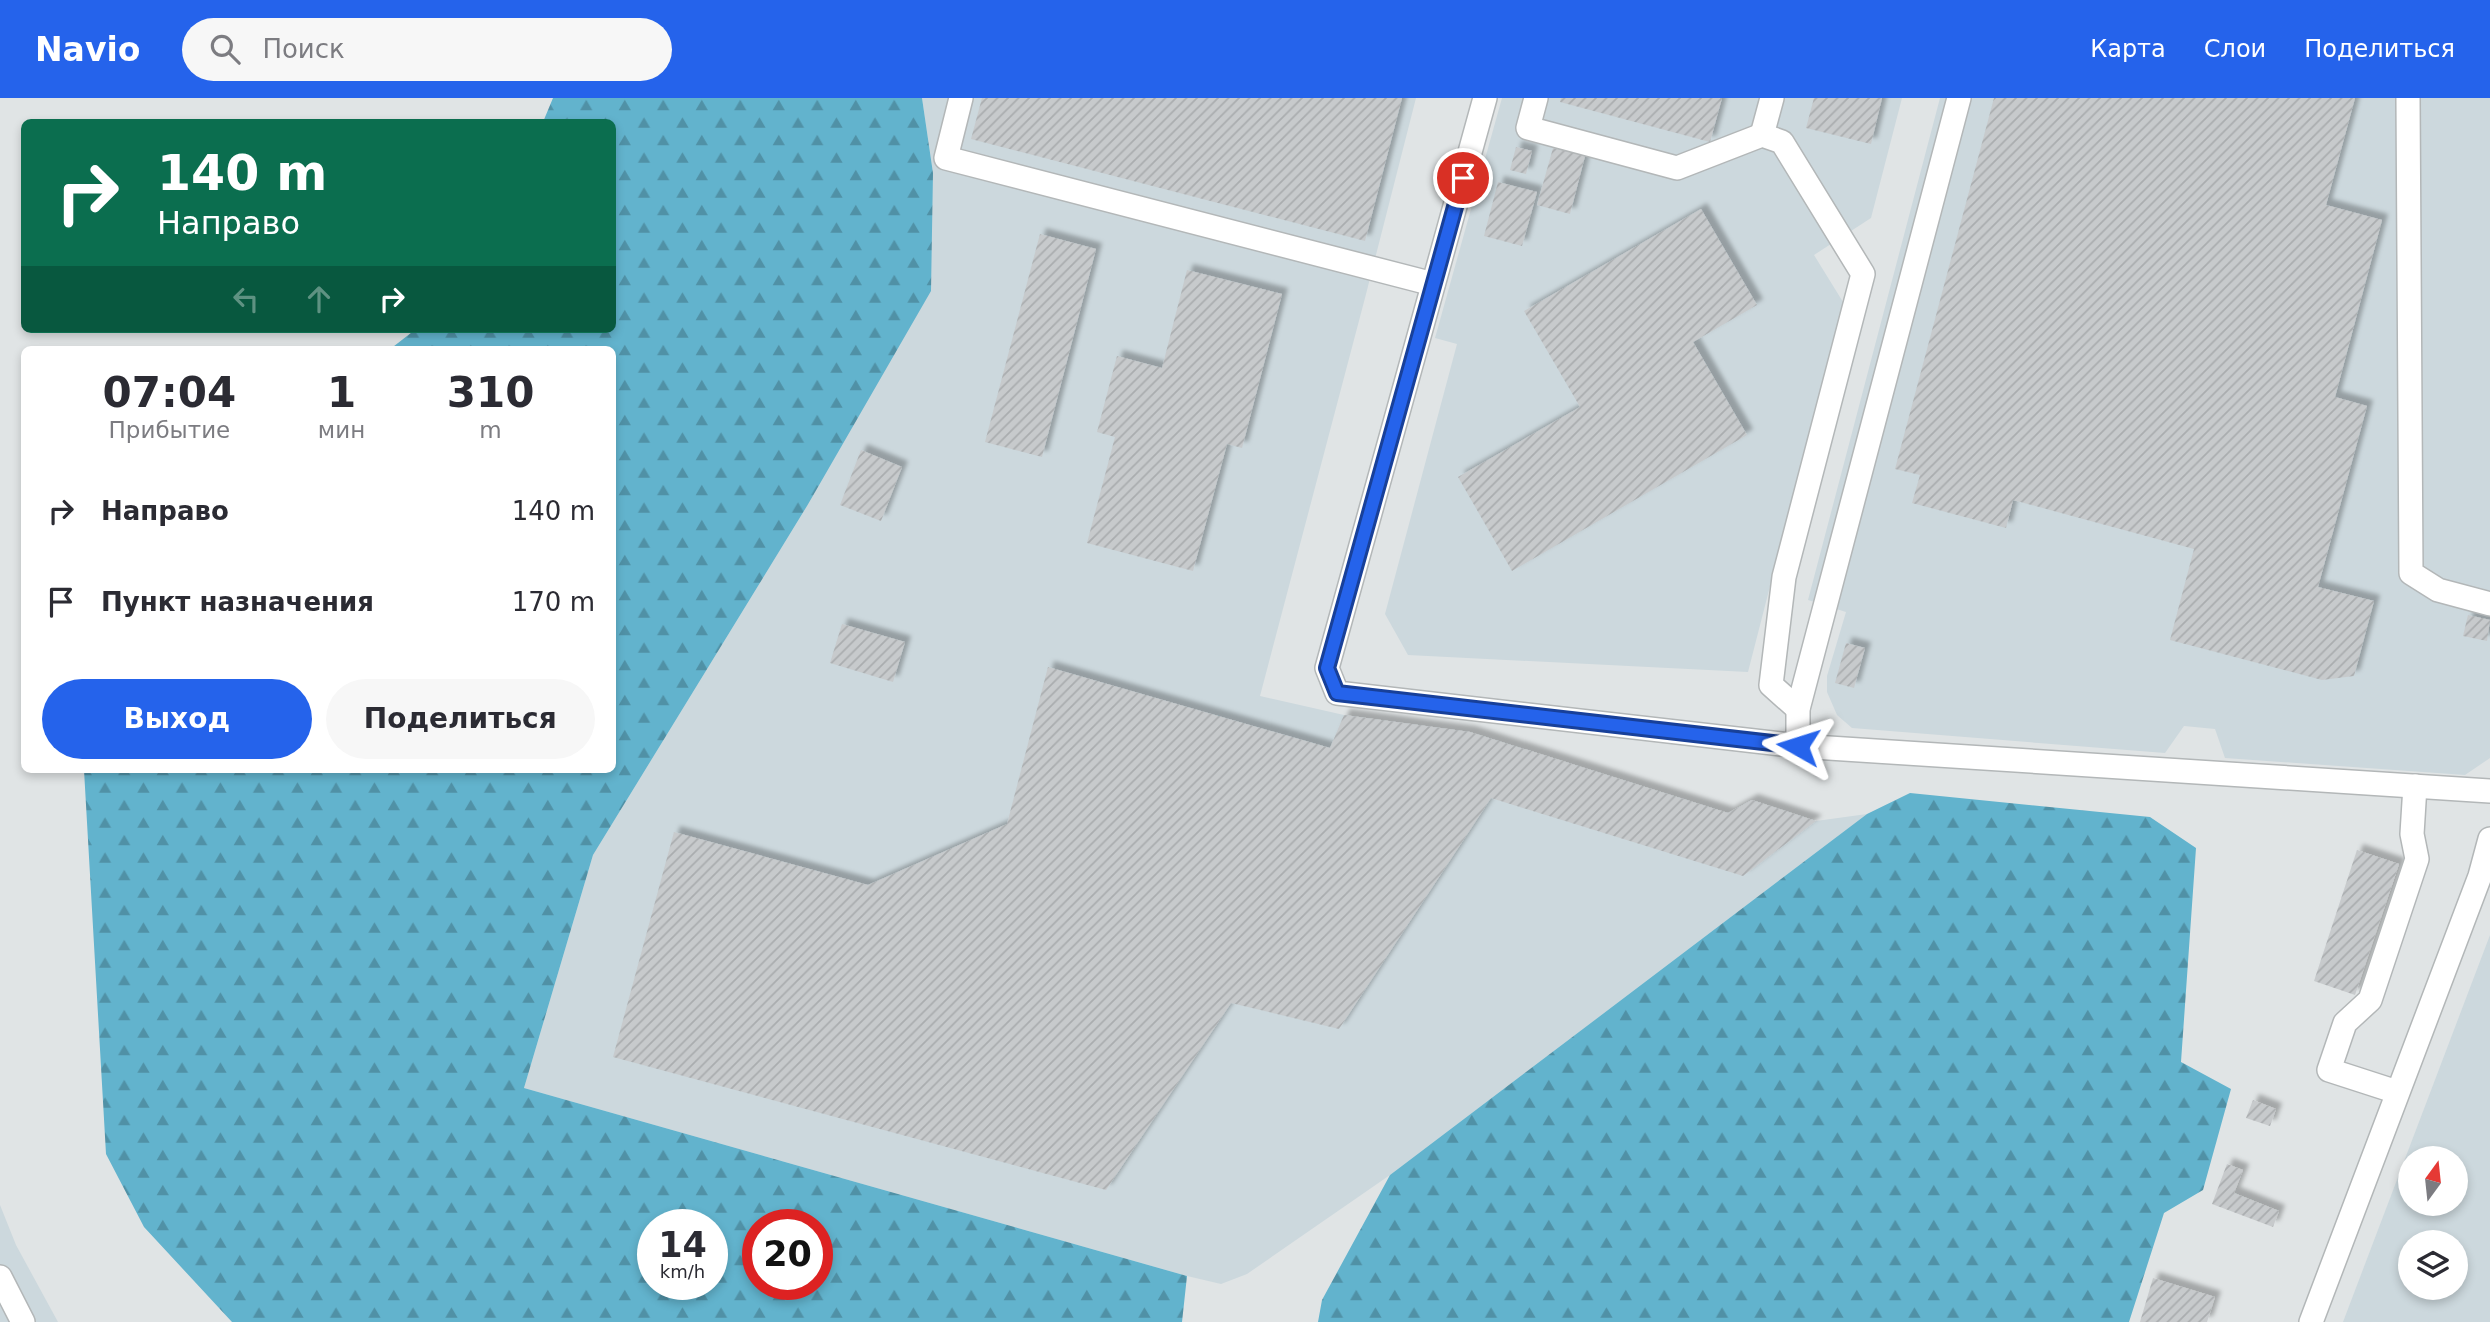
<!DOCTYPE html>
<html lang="ru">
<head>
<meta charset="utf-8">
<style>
  :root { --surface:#fff; --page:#f7f7f7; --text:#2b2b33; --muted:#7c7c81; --accent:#2563eb }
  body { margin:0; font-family:"DejaVu Sans",sans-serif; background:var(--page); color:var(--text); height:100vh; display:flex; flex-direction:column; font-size:26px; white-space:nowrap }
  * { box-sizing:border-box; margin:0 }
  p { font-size:23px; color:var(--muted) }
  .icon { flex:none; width:38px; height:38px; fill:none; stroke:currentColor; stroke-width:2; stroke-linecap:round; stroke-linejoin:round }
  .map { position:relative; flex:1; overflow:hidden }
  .details { position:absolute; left:21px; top:248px; width:595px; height:427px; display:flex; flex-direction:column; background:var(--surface); border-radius:10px; box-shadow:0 4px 10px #0003 }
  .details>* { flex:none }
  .guide { position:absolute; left:21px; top:21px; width:595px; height:214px; border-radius:10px; box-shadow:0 4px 10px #0003; background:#0b6e4f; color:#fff; overflow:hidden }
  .needle { width:46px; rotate:15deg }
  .controls { position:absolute; left:2398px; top:1048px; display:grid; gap:14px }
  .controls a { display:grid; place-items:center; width:70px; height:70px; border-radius:50%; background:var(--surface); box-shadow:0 4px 10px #0003; font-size:35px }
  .speed { position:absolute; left:637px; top:1111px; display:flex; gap:14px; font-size:35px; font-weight:700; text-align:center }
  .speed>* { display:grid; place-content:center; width:91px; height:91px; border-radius:50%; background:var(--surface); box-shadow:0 4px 10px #0003; line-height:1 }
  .speed small { font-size:18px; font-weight:400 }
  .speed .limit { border:10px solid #d22; background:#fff; color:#111 }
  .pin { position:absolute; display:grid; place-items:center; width:60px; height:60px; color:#fff; margin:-30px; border:4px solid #fff; border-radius:50%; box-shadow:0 2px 7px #0007 }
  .me { position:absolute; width:77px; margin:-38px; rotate:276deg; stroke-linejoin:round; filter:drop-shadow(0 0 5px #0008) }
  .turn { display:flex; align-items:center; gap:24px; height:147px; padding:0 21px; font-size:32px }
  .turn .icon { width:91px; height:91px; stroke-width:2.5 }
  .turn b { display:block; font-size:49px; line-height:60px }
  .lanes { display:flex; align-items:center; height:66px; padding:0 21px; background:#0003; justify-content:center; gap:35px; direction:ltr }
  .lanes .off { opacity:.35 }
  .eta { display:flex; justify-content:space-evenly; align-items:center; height:119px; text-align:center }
  .eta b { font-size:42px; font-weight:700; line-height:49px }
  .button { display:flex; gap:14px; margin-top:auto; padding:14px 21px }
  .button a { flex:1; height:80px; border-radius:42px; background:var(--accent); color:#fff; font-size:28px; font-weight:700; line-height:80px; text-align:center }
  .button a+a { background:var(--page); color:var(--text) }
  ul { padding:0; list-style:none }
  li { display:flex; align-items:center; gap:21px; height:91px; padding:0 21px }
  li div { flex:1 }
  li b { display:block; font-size:26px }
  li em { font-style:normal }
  header { display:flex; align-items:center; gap:42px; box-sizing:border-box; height:98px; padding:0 35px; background:var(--accent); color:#fff }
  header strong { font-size:33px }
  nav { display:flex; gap:38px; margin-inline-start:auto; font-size:24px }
  .search { width:490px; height:63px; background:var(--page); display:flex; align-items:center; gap:18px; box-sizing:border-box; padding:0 24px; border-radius:38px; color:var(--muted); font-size:26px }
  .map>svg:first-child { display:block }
  .built { fill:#ccd8dd; fill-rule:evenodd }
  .forest { fill:url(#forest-firs); fill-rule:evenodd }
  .building { fill:url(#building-hatch); filter:url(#shadow) }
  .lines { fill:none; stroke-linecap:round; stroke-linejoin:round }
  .minor-casing { stroke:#b3b7b8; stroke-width:26 }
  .minor { stroke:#fff; stroke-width:23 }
  .route-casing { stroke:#184099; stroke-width:18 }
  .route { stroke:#2563eb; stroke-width:12 }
</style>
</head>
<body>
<header>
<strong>Navio</strong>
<div class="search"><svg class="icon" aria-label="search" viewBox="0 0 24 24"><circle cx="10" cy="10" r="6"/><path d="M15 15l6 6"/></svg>Поиск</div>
<nav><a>Карта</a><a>Слои</a><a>Поделиться</a></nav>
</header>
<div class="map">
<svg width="2490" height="1224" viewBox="0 0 2490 1224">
  <defs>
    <pattern id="forest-firs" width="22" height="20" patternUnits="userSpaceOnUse" patternTransform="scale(1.75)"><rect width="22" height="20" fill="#62b3cd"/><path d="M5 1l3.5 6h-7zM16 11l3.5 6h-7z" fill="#5091a6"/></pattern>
    <pattern id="building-hatch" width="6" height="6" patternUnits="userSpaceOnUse" patternTransform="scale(1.75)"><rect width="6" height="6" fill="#c7cacc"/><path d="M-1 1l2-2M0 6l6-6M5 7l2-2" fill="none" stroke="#aaadaf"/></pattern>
    <filter id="shadow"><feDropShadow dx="6" dy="-6" stdDeviation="2" flood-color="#0004"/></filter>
  </defs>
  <rect width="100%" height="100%" fill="#e0e4e5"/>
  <g class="built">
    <polygon points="922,0 1416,0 1365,200 1260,598 1344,617 1470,634 1728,715 1752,702 1816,723 1867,716 1390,1077 1247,1176 1221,1186 1187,1178 524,990 593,757 807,408 933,75"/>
    <polygon points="1502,0 1902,0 1871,120 1814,157 1843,204 1748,574 1408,557 1385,516 1457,246 1435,240"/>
    <polygon points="1940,0 2490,0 2490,660 2465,677 2225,660 2215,631 2184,628 2165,655 1852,630 1837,617 1827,594 1827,578 1846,514 1808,502"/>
    <path d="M2490 837V1224H2343ZM2455 1060V1106H2410V1060ZM2455 1144V1190H2410V1144Z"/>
    <polygon points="0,1107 16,1147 58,1224 0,1224"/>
  </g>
  <g class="forest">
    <path d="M553 0H922L933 75 931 193 807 408 593 757 524 990 1187 1178 1182 1224H232L144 1129 106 1056 84 672H612V252H389L416 231H612V24H543ZM653 1127H712V1186H653ZM758 1127H817V1186H758Z"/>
    <polygon points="1910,695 2150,719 2196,750 2181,964 2231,991 2203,1092 2164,1115 2129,1224 1318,1224 1322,1202 1390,1077 1867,716"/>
  </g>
  <g class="building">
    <polygon points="982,0 1402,0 1365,143 971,41"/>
    <polygon points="1561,0 1722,0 1710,44 1560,4"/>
    <polygon points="1814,0 1882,0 1871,46 1806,30"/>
    <polygon points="1994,0 2355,0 2326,107 2382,122 2335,299 2367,308 2318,489 2374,503 2354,578 2322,582 2170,542 2194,451 2013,402 2006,430 1912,405 1920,377 1895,371"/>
    <polygon points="1516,49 1532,53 1526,76 1510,72"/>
    <polygon points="1553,50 1585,58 1570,116 1537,107"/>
    <polygon points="1498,84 1537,94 1522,148 1484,138"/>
    <polygon points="1701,111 1757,207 1693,244 1747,337 1512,473 1458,379 1580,309 1524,213"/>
    <polygon points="1040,136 1096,151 1042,359 985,344"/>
    <polygon points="1187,172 1282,196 1242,350 1227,346 1193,473 1087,445 1115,339 1097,334 1117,258 1162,270"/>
    <polygon points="861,352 902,369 881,423 840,407"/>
    <polygon points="2468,517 2490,522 2487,543 2463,538"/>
    <polygon points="842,526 905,544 893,584 830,565"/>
    <polygon points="1846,545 1865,550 1854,590 1835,585"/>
    <polygon points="1048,569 1330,650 1344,617 1470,634 1728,715 1752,702 1816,723 1743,778 1491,700 1339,931 1231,905 1106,1092 613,959 674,734 868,787 1007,726"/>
    <polygon points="2357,752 2399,766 2355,897 2314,883"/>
    <polygon points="2253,1002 2276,1011 2270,1028 2246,1020"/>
    <polygon points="2227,1066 2243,1072 2234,1095 2279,1113 2273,1129 2212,1106"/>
    <polygon points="2153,1180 2215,1199 2207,1224 2140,1224"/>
  </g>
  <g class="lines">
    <g class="minor-casing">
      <g id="minor">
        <polyline points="961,0 946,60 1433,186"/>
        <polyline points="1485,0 1327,570 1337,595 1798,648"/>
        <polyline points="1536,0 1528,30 1677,70 1762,37 1782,44 1863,176 1784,479 1771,587 1798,611"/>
        <polyline points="1959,0 1798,611 1798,648 2490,693"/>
        <polyline points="2408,0 2411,475 2438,492 2490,506"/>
        <polyline points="1762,37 1772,0"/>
        <polyline points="2397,994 2329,972 2345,925 2370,902 2417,761 2412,736 2415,688"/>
        <polyline points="0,1179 23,1224"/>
        <polyline points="2311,1224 2480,778 2490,741"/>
      </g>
    </g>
    <use href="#minor" class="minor"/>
  </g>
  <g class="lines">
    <g class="route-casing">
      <polyline id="route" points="1463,80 1327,570 1337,595 1798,648"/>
    </g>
    <use href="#route" class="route"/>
  </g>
</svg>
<div class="controls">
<a><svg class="needle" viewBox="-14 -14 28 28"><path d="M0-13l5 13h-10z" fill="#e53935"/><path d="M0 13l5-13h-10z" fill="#7c7c81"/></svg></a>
<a><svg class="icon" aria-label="layers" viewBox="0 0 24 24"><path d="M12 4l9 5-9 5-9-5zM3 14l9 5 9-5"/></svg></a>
</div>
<div class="speed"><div>14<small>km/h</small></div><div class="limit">20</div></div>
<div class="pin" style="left:1463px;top:80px;background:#d93025"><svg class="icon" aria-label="arrive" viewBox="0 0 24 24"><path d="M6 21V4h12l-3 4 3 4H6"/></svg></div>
<svg class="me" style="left:1798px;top:648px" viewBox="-20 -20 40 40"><path d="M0-17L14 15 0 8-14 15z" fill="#2563eb" stroke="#fff" stroke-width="4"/></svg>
<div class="guide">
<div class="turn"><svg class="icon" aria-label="right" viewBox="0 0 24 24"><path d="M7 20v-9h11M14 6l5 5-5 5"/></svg><div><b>140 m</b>Направо</div></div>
<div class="lanes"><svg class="icon off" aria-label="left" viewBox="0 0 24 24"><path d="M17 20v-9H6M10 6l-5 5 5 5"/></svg><svg class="icon off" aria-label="ahead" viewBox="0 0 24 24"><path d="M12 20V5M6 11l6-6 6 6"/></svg><svg class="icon" aria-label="right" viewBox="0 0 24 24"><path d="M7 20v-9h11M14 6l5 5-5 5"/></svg></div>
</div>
<section class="details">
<div class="eta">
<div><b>07:04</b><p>Прибытие</p></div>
<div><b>1</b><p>мин</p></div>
<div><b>310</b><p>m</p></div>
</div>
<ul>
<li><svg class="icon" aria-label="right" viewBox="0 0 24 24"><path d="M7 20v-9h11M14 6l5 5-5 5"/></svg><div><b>Направо</b></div><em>140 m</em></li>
<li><svg class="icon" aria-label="arrive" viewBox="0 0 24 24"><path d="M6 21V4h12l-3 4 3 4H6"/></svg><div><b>Пункт назначения</b></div><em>170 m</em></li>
</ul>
<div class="button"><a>Выход</a><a>Поделиться</a></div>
</section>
</div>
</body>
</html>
